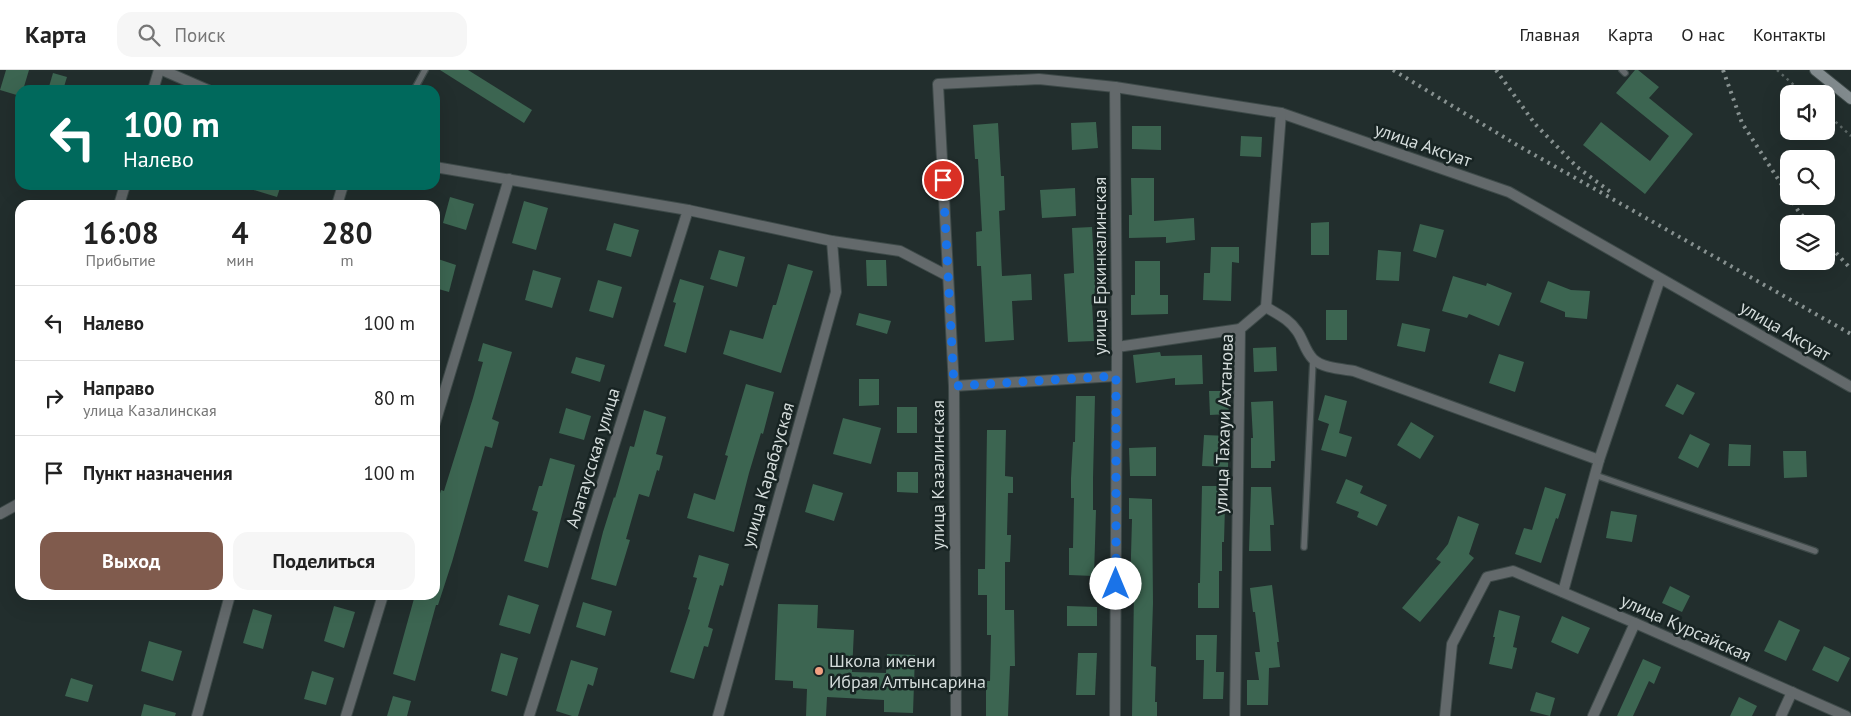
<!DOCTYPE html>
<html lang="ru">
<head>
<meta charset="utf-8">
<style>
  :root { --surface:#fff; --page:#f6f6f6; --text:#222; --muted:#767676; --line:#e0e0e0; --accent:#805b4d }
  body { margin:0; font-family:"PT Sans",sans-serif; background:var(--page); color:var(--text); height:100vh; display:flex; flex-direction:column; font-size:19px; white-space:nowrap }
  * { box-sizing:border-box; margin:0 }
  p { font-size:16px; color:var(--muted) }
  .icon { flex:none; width:28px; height:28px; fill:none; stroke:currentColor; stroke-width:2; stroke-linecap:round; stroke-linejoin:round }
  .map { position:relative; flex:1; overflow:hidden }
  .drawer { position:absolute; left:15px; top:130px; width:425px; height:400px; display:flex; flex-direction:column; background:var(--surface); border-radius:15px; box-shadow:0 5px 20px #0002 }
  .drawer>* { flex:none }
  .banner { position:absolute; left:15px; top:15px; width:425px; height:105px; border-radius:15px; box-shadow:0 5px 20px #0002; background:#00695c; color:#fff; overflow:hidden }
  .tools { position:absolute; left:1780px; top:15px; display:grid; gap:10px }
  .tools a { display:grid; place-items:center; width:55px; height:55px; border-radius:10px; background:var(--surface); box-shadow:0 5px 20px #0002; font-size:25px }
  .pin { position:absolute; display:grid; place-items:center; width:42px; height:42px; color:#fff; margin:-21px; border:2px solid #fff; border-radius:50%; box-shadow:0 1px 5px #0007 }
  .me { position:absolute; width:55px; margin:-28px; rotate:0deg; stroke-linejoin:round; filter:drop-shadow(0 0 4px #0008) }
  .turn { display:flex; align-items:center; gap:18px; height:105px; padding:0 25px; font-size:22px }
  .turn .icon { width:65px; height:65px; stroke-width:2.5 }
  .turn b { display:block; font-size:35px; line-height:42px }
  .eta { display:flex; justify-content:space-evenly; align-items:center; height:85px; text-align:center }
  .eta b { font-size:30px; font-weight:700; line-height:35px }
  .primary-button { display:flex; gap:10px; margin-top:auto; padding:10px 25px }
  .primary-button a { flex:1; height:58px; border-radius:15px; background:var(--accent); color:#fff; font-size:20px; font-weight:700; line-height:58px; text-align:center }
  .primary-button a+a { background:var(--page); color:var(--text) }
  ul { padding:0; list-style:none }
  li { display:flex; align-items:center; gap:15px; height:75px; padding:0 25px; border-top:1px solid var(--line) }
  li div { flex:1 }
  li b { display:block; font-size:19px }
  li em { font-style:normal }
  header { display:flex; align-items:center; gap:30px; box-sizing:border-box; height:70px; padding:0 25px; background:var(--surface); border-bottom:1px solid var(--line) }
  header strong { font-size:24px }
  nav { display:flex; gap:28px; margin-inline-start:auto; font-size:18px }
  .search { width:350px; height:45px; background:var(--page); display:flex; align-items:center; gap:12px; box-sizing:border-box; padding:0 18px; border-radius:15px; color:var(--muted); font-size:19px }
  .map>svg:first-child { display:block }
  .building { fill:#3c6551 }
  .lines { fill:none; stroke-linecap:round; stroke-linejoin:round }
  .service-casing { stroke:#3e4a49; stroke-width:8 }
  .minor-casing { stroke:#3e4a49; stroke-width:12 }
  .tertiary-casing { stroke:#3e4a49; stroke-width:12 }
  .secondary-casing { stroke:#3e4a49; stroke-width:12 }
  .path { stroke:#5d6867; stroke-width:2.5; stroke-dasharray:2.5 4; stroke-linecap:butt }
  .service { stroke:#63696b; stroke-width:5.5 }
  .minor { stroke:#63696b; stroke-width:10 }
  .tertiary { stroke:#63696b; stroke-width:10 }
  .secondary { stroke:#828b8e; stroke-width:10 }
  .rail { stroke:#879190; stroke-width:4; stroke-dasharray:2.5 5; stroke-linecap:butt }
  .route { stroke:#1a73e8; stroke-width:9; stroke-dasharray:0 16.2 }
  .poi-dot { fill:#f2a081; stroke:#182423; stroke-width:2 }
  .labels { text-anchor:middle; stroke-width:5; stroke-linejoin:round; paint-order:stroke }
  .street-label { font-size:18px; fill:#d4dcdb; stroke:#182423 }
  .poi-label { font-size:18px; fill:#d4dcdb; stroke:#182423; text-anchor:start }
</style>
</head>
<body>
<header>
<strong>Карта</strong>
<div class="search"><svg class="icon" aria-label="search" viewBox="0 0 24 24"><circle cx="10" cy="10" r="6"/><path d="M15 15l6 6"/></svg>Поиск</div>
<nav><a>Главная</a><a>Карта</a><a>О нас</a><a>Контакты</a></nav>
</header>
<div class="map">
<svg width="1851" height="646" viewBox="0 0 1851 646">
  <rect width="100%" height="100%" fill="#222e2d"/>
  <g class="building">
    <polygon points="6,0 29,0 23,20 20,20 20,26 0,20"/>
    <polygon points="440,0 468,0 532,40 524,53"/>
    <polygon points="1635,0 1638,0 1659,17 1649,28 1693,64 1645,124 1583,75 1601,52 1650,91 1669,66 1616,23"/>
    <polygon points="53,3 67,7 63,20 48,20"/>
    <polygon points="1096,52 1098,78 1072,80 1071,53"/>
    <polygon points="998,53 1001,106 1004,106 1005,140 999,141 1002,206 1031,204 1032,230 1012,231 1014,270 985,272 981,196 977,196 976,162 982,161 978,89 975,89 973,55"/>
    <polygon points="1132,56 1161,56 1161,80 1132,79"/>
    <polygon points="1241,66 1262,67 1261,87 1240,86"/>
    <polygon points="1131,108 1154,108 1154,151 1194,148 1195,170 1166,173 1166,167 1129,168 1129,145 1132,145"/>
    <polygon points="247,115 281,115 277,127 247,118"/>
    <polygon points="1075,118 1076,146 1042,148 1040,120"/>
    <polygon points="450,127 474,134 466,160 443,153"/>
    <polygon points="524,131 548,138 536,180 512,173"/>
    <polygon points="1329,152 1329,185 1311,185 1311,153"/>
    <polygon points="614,153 639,160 631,187 606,180"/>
    <polygon points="1420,154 1444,160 1436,188 1413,181"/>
    <polygon points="1092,157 1096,231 1092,232 1094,271 1068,272 1064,204 1074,203 1072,158"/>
    <polygon points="1211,177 1239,177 1239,193 1232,192 1231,231 1203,230 1204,203 1210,203"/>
    <polygon points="719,180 745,187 737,217 710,209"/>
    <polygon points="1378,180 1401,182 1399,211 1376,210"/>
    <polygon points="435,188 456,195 449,222 435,218"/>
    <polygon points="866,190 886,190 887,216 867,216"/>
    <polygon points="1135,191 1160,191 1160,225 1168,225 1168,244 1131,245 1131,225 1135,225"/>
    <polygon points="788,194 813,201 781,303 723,284 730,260 763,269 773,235 776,235"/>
    <polygon points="533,200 561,208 552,238 525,230"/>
    <polygon points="1453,206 1486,216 1487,213 1512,223 1499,256 1469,244 1467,248 1442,241"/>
    <polygon points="680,209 704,216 686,283 664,276 676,233 673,232"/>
    <polygon points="598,210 622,217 613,248 589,241"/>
    <polygon points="1548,211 1571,220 1590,221 1587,249 1565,247 1565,242 1540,232"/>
    <rect x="1326" y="240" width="21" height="30"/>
    <polygon points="859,243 891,251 887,264 856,255"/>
    <polygon points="1402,253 1430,259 1425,282 1397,276"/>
    <polygon points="483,273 512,282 492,349 499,352 492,378 485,376 452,492 438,535 436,535 415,611 393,604 415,525 435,525 435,441 441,420 444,421 473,328 483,292 478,291"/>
    <polygon points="1276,277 1277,301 1254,302 1253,278"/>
    <polygon points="1160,282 1161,286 1202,285 1203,314 1175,315 1175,308 1136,313 1133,285"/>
    <polygon points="1499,284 1524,292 1515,322 1489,313"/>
    <polygon points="576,287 605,295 600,312 571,303"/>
    <polygon points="859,309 879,309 879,335 859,336"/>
    <polygon points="746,314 774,322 763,364 761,363 749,403 734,462 687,448 694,423 715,430 728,386 725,385"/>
    <polygon points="1677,314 1695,323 1683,345 1665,336"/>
    <polygon points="1209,321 1228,321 1229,344 1210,345"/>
    <polygon points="1325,325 1347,331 1339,363 1352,367 1346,387 1321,380 1329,354 1318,350"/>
    <polygon points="1076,326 1095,326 1093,408 1093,440 1096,440 1094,506 1069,505 1069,478 1073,478 1074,428 1071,428 1071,408 1073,372 1075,372"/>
    <polygon points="1273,331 1275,391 1271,391 1271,398 1251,398 1251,368 1253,368 1251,332"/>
    <rect x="897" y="337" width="20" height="26"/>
    <polygon points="566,338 591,346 584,370 559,363"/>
    <polygon points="644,340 666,347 656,384 663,386 659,401 657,400 649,427 639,424 626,469 630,470 616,516 591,509 603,462 614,427 615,428 630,376 634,377"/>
    <polygon points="843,348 881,358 871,394 833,384"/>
    <polygon points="1411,352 1434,366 1420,389 1397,375"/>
    <polygon points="987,360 1006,360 1005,406 1013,407 1013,423 1008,423 1007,465 1011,465 1010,492 1005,492 1005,540 1014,540 1015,596 1010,596 1008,646 986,646 986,611 990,611 991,565 987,565 987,525 978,525 978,499 985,499"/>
    <polygon points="1690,364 1710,374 1698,398 1678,388"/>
    <polygon points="1204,365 1229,366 1228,397 1202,396"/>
    <polygon points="1729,374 1751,375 1750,396 1728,396"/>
    <polygon points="1156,377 1156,406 1130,406 1129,378"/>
    <polygon points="1783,381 1806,381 1807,407 1784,408"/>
    <polygon points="550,388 575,395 548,498 524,491 538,442 532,440 539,416 542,416"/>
    <polygon points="897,402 918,402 918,423 897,422"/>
    <polygon points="1346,409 1363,416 1360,423 1387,435 1377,456 1357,447 1359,442 1336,433"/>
    <polygon points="813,414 843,423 834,451 805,442"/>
    <polygon points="1202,416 1228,416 1228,436 1225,436 1224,472 1222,472 1222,501 1219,501 1219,538 1198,538 1198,513 1200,513"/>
    <polygon points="1251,417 1271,417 1274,455 1270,455 1271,481 1249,481"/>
    <polygon points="1545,417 1566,424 1558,449 1556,448 1541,493 1515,484 1524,458 1532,460"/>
    <polygon points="1129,428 1152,429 1153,533 1151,596 1156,597 1155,632 1157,632 1157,646 1132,646 1134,522 1130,522 1132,449 1129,449"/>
    <polygon points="1611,441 1637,445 1632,472 1606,468"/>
    <polygon points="1458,446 1479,454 1469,484 1474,488 1420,552 1402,538 1441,492 1436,489 1448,474"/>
    <polygon points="699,485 729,494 723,516 720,515 708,557 713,559 708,577 704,576 694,609 670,602 690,540 688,539 697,508 693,507"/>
    <polygon points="1272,515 1279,572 1277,572 1280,597 1269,598 1268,635 1247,635 1247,610 1259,610 1255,582 1260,582 1255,542 1253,542 1250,518"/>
    <polygon points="1670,516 1690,526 1682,542 1662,533"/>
    <polygon points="508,525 539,535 530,564 499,555"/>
    <polygon points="583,532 612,541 605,566 576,557"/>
    <polygon points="778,534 818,535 817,558 854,560 852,602 886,603 887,584 915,585 913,643 884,642 884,630 827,627 826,646 806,646 807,619 793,618 793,611 775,610"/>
    <polygon points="334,536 355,542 344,578 324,571"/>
    <polygon points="1067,536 1097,537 1097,556 1067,556"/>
    <polygon points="253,539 272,545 263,579 243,573"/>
    <polygon points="1499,540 1520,546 1513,577 1517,578 1512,599 1489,594 1495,567 1493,567"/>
    <polygon points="1562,546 1590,558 1578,584 1551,572"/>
    <polygon points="1779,550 1800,560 1786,591 1764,581"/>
    <polygon points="1196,565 1217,565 1216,602 1224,602 1223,629 1203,629 1204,590 1196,590"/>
    <polygon points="149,571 182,581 173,611 141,601"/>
    <polygon points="1824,576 1850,588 1838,612 1812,600"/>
    <polygon points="501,583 518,588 507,626 491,621"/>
    <polygon points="1078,583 1097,583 1095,625 1076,625"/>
    <polygon points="1643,589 1661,597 1654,614 1649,611 1633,646 1617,646"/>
    <polygon points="571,590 598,598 593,616 588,614 578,646 572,646 556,641"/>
    <polygon points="312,601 334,608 326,635 304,629"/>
    <polygon points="71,608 93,615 88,632 65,626"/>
    <polygon points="1536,622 1555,628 1550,646 1530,641"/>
    <polygon points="393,626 411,631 407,646 387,646"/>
    <polygon points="1739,627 1757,636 1752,646 1730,646"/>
    <polygon points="144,634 176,643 175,646 141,646"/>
  </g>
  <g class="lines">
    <g class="service-casing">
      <g id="service">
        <polyline points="1622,0 1625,3"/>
        <polyline points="414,20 425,0"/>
        <polyline points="1595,405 1815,481"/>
        <polyline points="1304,477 1313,290"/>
      </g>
    </g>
    <g class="minor-casing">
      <g id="minor">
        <polyline points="162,0 208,20"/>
        <polyline points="153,20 159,0"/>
        <polyline points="435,97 688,140 832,171 900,181 948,206"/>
        <polyline points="119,135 125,115"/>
        <polyline points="337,135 343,115"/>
        <path d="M1266 237C1277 244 1289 249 1297 261 1303 269 1305 281 1313 289 1322 298 1342 299 1354 301L1599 390 1563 522"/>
        <polyline points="1117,277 1240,259"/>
        <polyline points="954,316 1116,306"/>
        <polyline points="435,353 509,109"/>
        <polyline points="1599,390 1660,209"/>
        <polyline points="0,444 20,433"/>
        <polyline points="197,646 230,525"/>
        <polyline points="346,646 383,525"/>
        <polyline points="529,646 688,140"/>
        <polyline points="718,646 836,222 832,171"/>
        <polyline points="956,646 954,316 938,14 1039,9 1115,17 1281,43 1509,122 1851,317"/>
        <polyline points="1115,646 1117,277 1115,17"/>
        <polyline points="1235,646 1240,259 1266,237 1281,43"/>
        <polyline points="1445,646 1452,574 1487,507 1513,501 1635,553"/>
        <polyline points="1781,646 1792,622"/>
      </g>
    </g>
    <g class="tertiary-casing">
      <polyline id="tertiary" points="1593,646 1635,553 1846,646"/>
    </g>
    <g class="secondary-casing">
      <polyline id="secondary" points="1815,0 1851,29"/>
    </g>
    <g class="path">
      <polyline points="1777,0 1804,24"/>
      <polyline points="1826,43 1851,66"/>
    </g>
    <use href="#service" class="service"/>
    <use href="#minor" class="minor"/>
    <use href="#tertiary" class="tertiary"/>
    <use href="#secondary" class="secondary"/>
    <g class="rail">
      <polyline points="1393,0 1517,75 1851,264"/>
      <polyline points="1496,0 1535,54 1577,97 1612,123"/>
      <polyline points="1723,0 1742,53 1789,126"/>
      <polyline points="1789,126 1799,142 1810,154"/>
      <polyline points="1826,172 1851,199"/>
    </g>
  </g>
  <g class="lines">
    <polyline class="route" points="943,110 954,316 1116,306 1116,514"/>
  </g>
  <circle class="poi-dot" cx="819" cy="601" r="5"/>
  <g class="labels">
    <g class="street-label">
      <text transform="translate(1423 75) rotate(19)" y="6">улица Аксуат</text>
      <text transform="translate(1100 196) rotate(-90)" y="6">улица Еркинкалинская</text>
      <text transform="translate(1785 261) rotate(30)" y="6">улица Аксуат</text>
      <text transform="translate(1224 354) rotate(-88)" y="6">улица Тахауи Ахтанова</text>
      <text transform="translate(593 388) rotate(-73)" y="6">Алатаусская улица</text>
      <text transform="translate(768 405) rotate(-74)" y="6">улица Карабауская</text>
      <text transform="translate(938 405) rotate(-90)" y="6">улица Казалинская</text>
      <text transform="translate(1686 558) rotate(24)" y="6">улица Курсайская</text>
    </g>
    <g class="poi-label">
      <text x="829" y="597">Школа имени<tspan x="829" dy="21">Ибрая Алтынсарина</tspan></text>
    </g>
  </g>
</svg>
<div class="tools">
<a><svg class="icon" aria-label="sound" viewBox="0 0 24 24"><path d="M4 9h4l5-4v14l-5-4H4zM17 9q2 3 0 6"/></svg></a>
<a><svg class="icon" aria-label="search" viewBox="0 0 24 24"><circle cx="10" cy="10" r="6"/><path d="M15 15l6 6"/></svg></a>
<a><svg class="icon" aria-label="layers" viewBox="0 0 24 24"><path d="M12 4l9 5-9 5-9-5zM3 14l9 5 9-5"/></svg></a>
</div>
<div class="pin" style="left:943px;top:110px;background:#d93025"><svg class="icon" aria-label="arrive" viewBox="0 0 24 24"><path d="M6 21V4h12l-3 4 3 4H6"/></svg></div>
<svg class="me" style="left:1116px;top:514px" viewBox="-20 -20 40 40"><circle r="19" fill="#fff"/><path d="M0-13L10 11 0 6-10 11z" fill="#1a73e8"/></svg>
<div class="banner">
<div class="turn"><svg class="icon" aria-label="left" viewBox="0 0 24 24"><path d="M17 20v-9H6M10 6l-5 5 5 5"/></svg><div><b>100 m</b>Налево</div></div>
</div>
<section class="drawer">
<div class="eta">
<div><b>16:08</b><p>Прибытие</p></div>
<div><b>4</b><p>мин</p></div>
<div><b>280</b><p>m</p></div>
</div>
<ul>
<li><svg class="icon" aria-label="left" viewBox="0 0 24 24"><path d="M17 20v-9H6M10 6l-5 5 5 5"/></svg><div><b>Налево</b></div><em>100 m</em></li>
<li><svg class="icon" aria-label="right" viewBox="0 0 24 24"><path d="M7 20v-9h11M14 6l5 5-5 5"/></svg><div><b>Направо</b><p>улица Казалинская</p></div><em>80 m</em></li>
<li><svg class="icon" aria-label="arrive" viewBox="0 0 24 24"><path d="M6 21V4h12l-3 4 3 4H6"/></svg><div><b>Пункт назначения</b></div><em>100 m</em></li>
</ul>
<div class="primary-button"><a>Выход</a><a>Поделиться</a></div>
</section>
</div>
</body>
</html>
